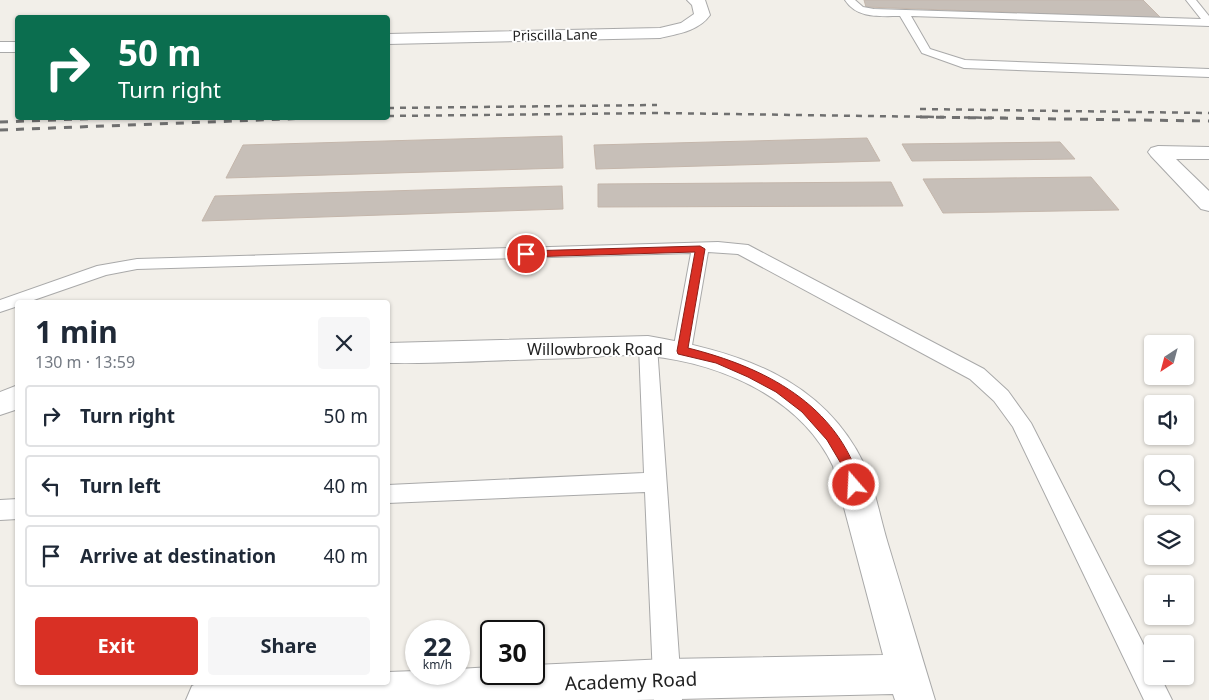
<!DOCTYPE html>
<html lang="en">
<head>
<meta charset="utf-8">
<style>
  :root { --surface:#fff; --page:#f6f6f7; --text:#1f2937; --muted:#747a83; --line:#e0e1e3; --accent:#d93025 }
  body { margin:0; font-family:"Noto Sans",sans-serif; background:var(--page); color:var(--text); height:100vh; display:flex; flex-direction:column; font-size:19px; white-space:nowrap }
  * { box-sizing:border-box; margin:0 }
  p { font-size:16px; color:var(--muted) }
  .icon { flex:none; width:28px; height:28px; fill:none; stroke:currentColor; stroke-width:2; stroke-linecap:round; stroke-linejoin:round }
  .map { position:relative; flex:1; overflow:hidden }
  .drawer { position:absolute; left:15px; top:300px; width:375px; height:385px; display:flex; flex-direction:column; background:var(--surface); border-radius:5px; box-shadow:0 1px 4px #0004 }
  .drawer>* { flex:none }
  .guide { position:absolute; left:15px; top:15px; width:375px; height:105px; border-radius:5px; box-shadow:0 1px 4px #0004; background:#0b6e4f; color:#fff; overflow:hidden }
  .needle { width:32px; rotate:216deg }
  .fabs { position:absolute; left:1144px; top:335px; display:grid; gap:10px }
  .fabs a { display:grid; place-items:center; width:50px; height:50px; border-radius:5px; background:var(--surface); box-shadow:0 1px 4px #0004; font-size:25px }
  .speed { position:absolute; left:405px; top:620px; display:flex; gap:10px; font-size:25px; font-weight:700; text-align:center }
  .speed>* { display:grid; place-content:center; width:65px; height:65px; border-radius:50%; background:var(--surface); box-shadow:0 1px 4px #0004; line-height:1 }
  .speed small { font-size:12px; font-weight:400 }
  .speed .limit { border:2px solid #111; border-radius:8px; background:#fff; color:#111 }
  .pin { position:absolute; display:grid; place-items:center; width:42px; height:42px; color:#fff; margin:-21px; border:2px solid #fff; border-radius:50%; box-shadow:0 1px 5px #0007 }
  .me { position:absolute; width:55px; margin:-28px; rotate:341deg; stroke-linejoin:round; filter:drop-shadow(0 0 4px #0008) }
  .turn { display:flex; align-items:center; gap:18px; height:105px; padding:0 20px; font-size:22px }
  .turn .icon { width:65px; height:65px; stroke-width:2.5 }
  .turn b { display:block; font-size:35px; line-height:42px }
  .round { display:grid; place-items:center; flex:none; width:52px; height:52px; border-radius:5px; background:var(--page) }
  .overview { display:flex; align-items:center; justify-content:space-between; height:85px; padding:0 20px }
  h1 { font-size:30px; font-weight:700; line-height:38px }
  .action { display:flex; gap:10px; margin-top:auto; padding:10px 20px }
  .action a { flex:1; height:58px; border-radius:5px; background:var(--accent); color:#fff; font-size:20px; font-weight:700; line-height:58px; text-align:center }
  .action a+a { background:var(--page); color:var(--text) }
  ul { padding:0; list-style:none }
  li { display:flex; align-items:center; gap:15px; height:62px; margin:0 10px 8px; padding:0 10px; border:2px solid var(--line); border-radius:5px }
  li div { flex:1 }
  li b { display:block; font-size:19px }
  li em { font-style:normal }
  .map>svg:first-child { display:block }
  .building { fill:#c7bfb8; stroke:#c4b6ab }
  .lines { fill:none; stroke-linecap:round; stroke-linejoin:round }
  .service-casing { stroke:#a9a9a9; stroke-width:2 }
  .minor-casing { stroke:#a9a9a9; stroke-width:2 }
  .service { fill:#fff; fill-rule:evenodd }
  .minor { fill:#fff; fill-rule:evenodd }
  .rail-far1 { stroke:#707070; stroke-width:2.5; stroke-dasharray:6 6; stroke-linecap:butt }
  .rail { stroke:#707070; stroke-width:3; stroke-dasharray:8 8; stroke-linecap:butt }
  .route { fill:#d93025; stroke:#8d1f18 }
  .labels { text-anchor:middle; stroke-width:4; stroke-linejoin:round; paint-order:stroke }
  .far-street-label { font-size:14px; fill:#222; stroke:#fff }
  .street-label { font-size:16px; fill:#222; stroke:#fff }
  .near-street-label { font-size:19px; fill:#222; stroke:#fff }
</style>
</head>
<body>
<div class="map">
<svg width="1209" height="700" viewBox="0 0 1209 700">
  <rect width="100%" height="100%" fill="#f2efe9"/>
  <g class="building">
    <polygon points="864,0 1143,0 1161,18 866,7"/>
    <polygon points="562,136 563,168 226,178 243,145"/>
    <polygon points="867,138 880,161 596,169 594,145"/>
    <polygon points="1060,142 1075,159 912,161 902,144"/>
    <polygon points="1091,177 1119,210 943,213 923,179"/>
    <polygon points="891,182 903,206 598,207 598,184"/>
    <polygon points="562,186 563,209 202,221 215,196"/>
  </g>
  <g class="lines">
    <g class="service-casing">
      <g id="service">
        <path d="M845 0H855L863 7 874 9 1201 19 1186 0H1196L1209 16V26L911 16 930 49 965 60 1209 69V77L964 68 922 53 900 16C880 16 857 19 845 0Z"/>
        <polygon points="718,242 748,245 984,369 1008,391 1031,423 1152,661 1152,676 1160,676 1172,700 1144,700 1013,427 994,401 970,379 738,254 708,252 691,351 689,356 682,358 675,356 673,351 691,253 137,269 106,275 28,302 18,302 18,306 0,312 0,300 97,266 137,259"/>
        <polygon points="648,339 655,341 657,346 682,700 654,700 645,492 388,503 388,485 644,473 639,346 641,341"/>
        <polygon points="18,499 18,519 0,520 0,500"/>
      </g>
    </g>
    <g class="minor-casing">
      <g id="minor">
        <path d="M687 0H705L710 15C699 31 677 34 660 38L388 44V34L660 28 681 23 694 14 692 5Z"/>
        <rect x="0" y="42" width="18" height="10"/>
        <polygon points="1158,146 1209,147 1209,159 1176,159 1209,191 1209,211 1201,209 1151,156 1148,152 1151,148"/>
        <path d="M648 336C736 351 822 377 864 464 875 487 880 518 888 544 904 596 919 648 935 700H895L893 694 636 700H186L192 686 200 682H388V672L416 671V674H459V669L491 667V674H534V665L667 659 883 655 833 466C801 398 721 363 649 356 626 353 600 357 577 358 514 359 450 364 388 363V343Z"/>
        <polygon points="18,385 18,409 0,415 0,392"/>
      </g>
    </g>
    <use href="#service" class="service"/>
    <use href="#minor" class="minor"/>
    <g class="rail-far1">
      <polyline points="388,108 657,105"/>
      <polyline points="920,109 1209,113"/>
      <polyline points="388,116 660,113 1006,118"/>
    </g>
    <g class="rail">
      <polyline points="920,117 1209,121"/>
      <polyline points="0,122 106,118"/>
      <polyline points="0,130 312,118"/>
    </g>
  </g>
  <path class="route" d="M700 246 705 249 688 348C764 367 838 404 861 485L859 489 854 491 850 489 843 467 827 440 802 412 776 392 748 377 716 363 678 354 677 351 695 252 526 257 521 254 526 251Z"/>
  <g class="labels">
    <g class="far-street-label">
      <text transform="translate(555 35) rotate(-1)" y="5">Priscilla Lane</text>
    </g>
    <g class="street-label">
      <text x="595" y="355">Willowbrook Road</text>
    </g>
    <g class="near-street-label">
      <text transform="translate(631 681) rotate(-2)" y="7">Academy Road</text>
    </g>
  </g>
</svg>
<div class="fabs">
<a><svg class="needle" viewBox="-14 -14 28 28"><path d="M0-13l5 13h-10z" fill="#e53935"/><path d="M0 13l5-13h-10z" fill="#747a83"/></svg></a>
<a><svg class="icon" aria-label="sound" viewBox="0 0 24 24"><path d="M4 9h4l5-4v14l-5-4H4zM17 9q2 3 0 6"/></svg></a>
<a><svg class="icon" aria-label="search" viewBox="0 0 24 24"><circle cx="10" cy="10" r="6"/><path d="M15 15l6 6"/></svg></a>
<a><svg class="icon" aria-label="layers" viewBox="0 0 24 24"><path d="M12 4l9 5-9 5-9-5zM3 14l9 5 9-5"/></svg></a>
<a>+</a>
<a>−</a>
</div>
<div class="speed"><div>22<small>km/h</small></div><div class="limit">30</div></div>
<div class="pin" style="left:526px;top:254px;background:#d93025"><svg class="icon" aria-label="arrive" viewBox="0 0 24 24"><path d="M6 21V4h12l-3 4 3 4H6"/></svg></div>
<svg class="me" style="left:854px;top:485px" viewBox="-20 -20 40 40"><circle r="17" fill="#d93025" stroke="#fff" stroke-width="3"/><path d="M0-11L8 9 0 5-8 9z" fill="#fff"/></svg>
<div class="guide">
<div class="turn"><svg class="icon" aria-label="right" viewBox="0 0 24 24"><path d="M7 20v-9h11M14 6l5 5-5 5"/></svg><div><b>50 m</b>Turn right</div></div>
</div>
<section class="drawer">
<div class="overview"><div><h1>1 min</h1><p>130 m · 13:59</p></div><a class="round"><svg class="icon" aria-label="close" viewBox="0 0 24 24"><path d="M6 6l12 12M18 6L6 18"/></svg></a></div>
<ul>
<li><svg class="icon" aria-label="right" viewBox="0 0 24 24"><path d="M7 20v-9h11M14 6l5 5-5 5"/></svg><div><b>Turn right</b></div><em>50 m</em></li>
<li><svg class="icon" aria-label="left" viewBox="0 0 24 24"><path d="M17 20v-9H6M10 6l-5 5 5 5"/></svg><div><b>Turn left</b></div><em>40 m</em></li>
<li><svg class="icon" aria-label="arrive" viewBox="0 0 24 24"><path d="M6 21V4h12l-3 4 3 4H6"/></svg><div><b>Arrive at destination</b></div><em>40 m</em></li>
</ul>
<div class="action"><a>Exit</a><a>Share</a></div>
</section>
</div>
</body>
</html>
